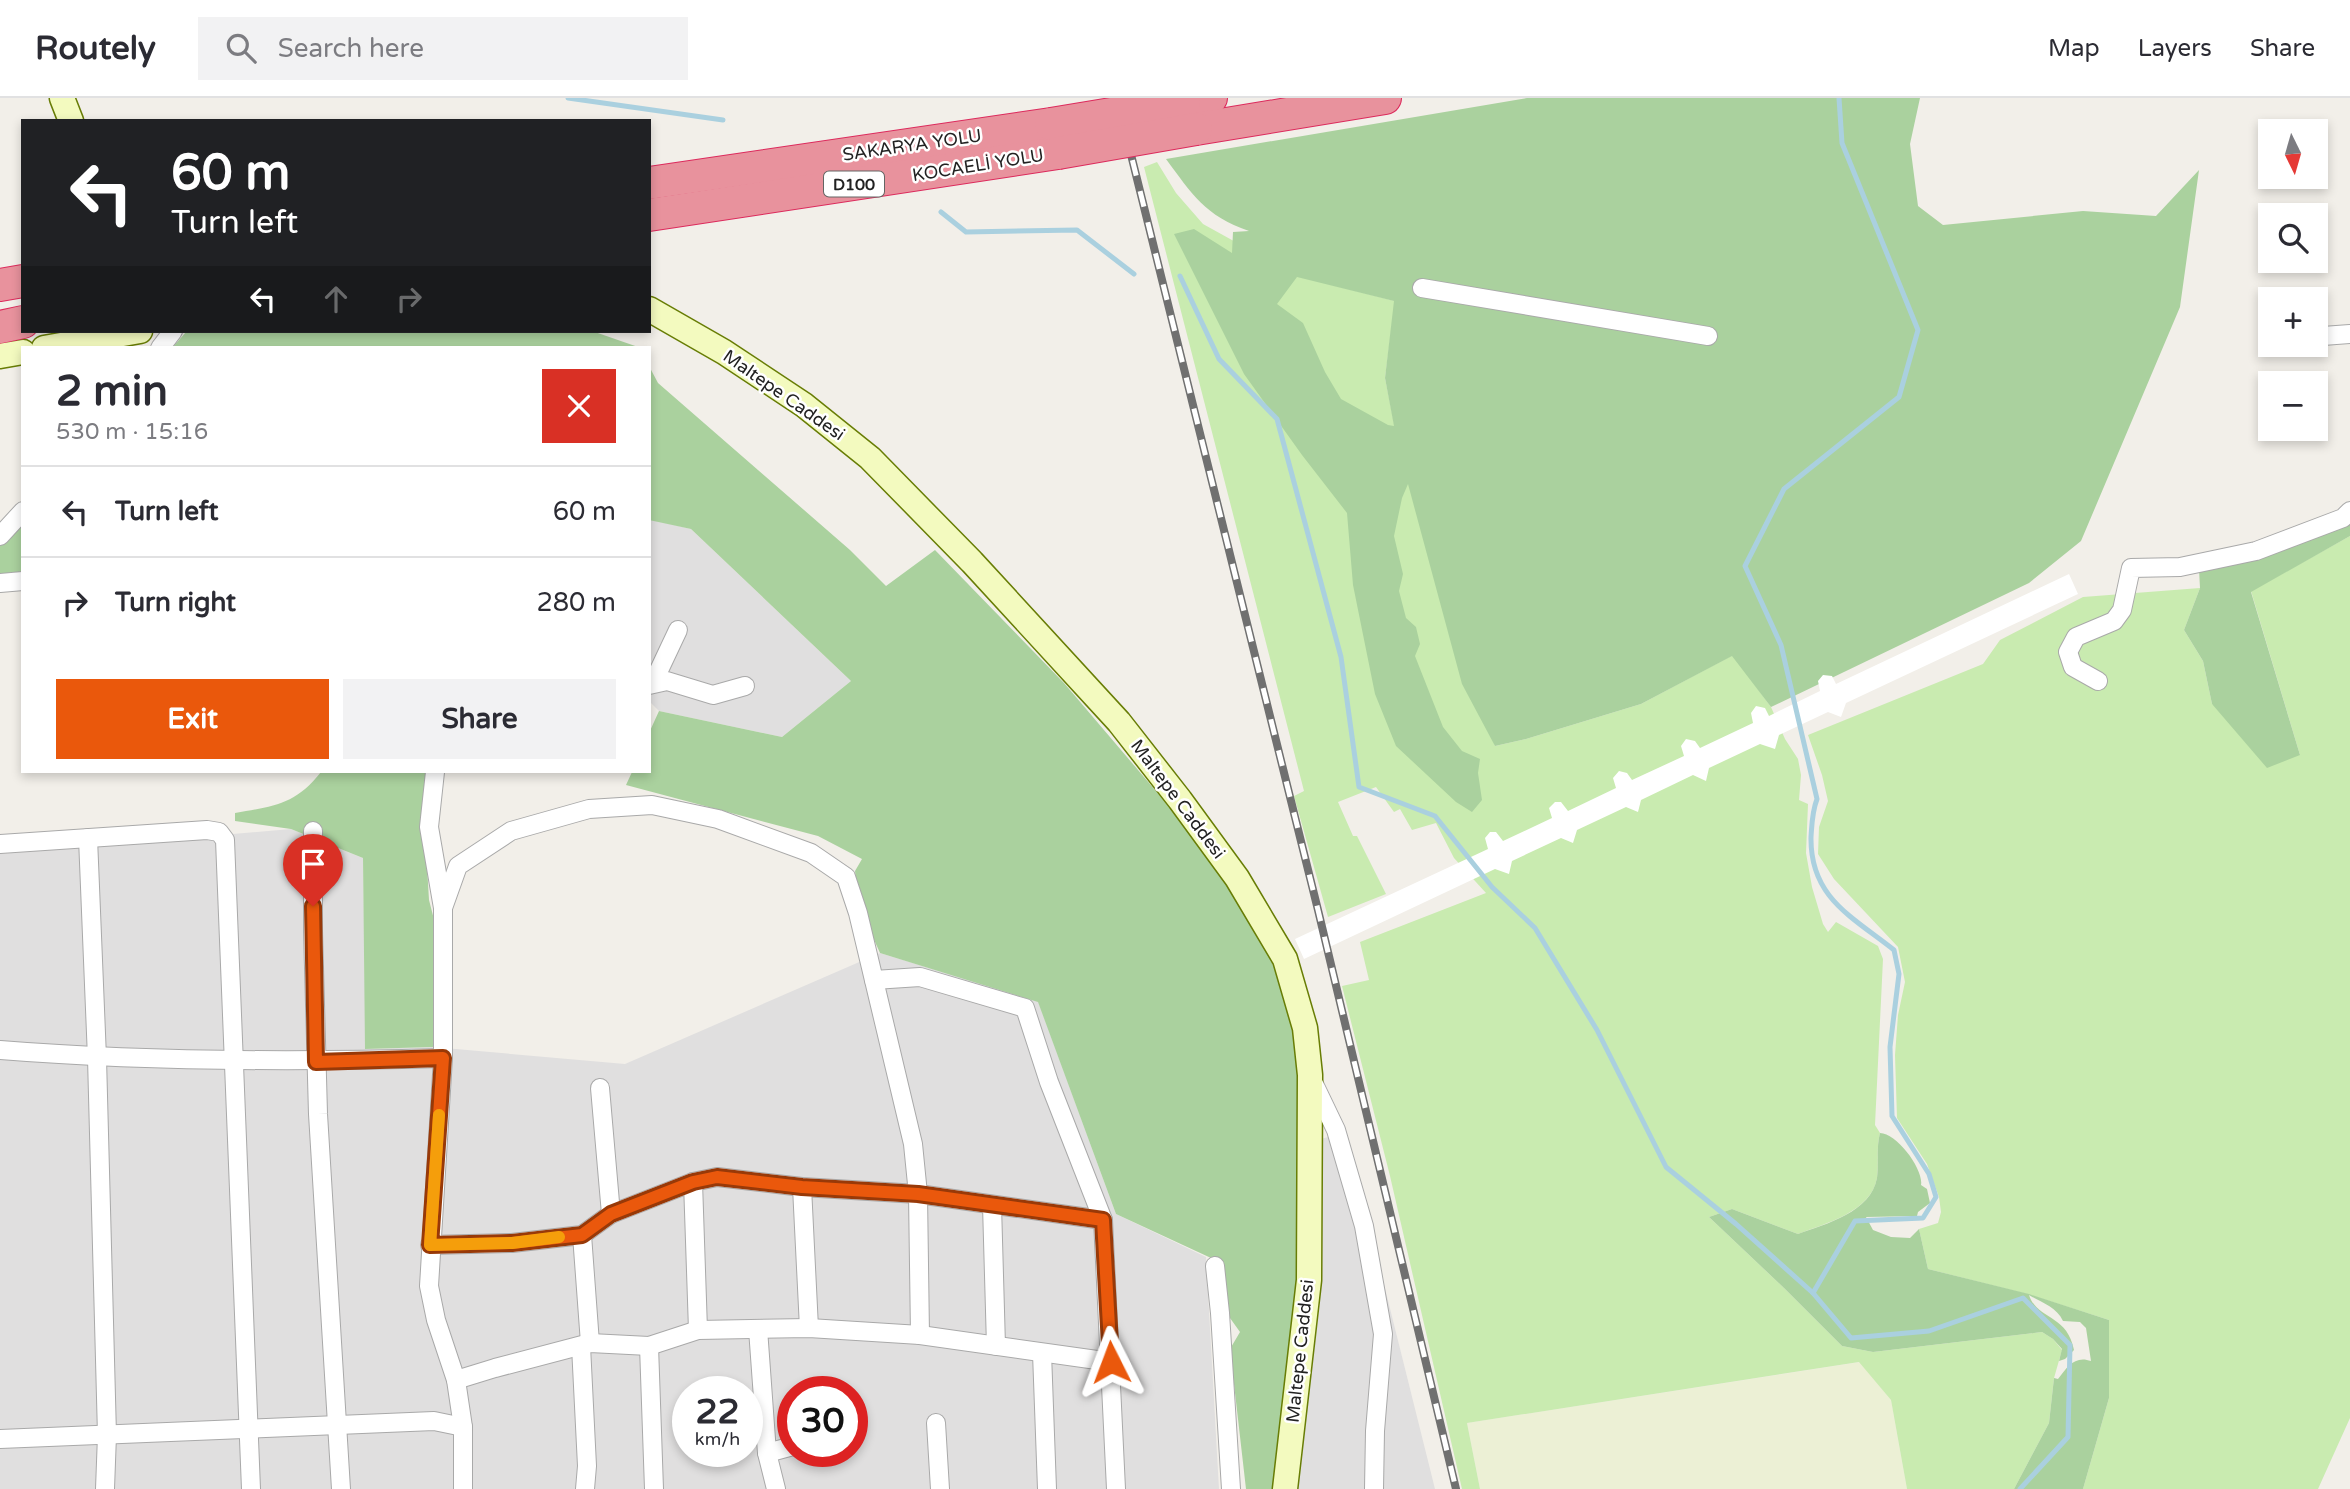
<!DOCTYPE html>
<html lang="en">
<head>
<meta charset="utf-8">
<style>
  :root { --surface:#fff; --page:#f2f2f3; --text:#2b2b33; --muted:#7c7c81; --line:#e1e1e2; --accent:#ea580c }
  body { margin:0; font-family:"Varela Round",sans-serif; background:var(--page); color:var(--text); height:100vh; display:flex; flex-direction:column; font-size:26px; white-space:nowrap }
  * { box-sizing:border-box; margin:0 }
  p { font-size:23px; color:var(--muted) }
  .icon { flex:none; width:38px; height:38px; fill:none; stroke:currentColor; stroke-width:2; stroke-linecap:round; stroke-linejoin:round }
  .map { position:relative; flex:1; overflow:hidden }
  .panel { position:absolute; left:21px; top:248px; width:630px; height:427px; display:flex; flex-direction:column; background:var(--surface); border-radius:0px; box-shadow:0 4px 10px #0003 }
  .panel>* { flex:none }
  .banner { position:absolute; left:21px; top:21px; width:630px; height:214px; border-radius:0px; box-shadow:0 4px 10px #0003; background:#202124; color:#fff; overflow:hidden }
  .needle { width:46px; rotate:175deg }
  .buttons { position:absolute; left:2258px; top:21px; display:grid; gap:14px }
  .buttons a { display:grid; place-items:center; width:70px; height:70px; border-radius:0px; background:var(--surface); box-shadow:0 4px 10px #0003; font-size:35px }
  .speed { position:absolute; left:672px; top:1278px; display:flex; gap:14px; font-size:35px; font-weight:700; text-align:center }
  .speed>* { display:grid; place-content:center; width:91px; height:91px; border-radius:50%; background:var(--surface); box-shadow:0 4px 10px #0003; line-height:1 }
  .speed small { font-size:18px; font-weight:400 }
  .speed .limit { border:10px solid #d22; background:#fff; color:#111 }
  .pin { position:absolute; display:grid; place-items:center; width:60px; height:60px; color:#fff; margin:-72px -30px; border-radius:50% 50% 50% 0; rotate:-45deg; box-shadow:0 0 7px #0007 }
  .pin .icon { rotate:45deg }
  .me { position:absolute; width:77px; margin:-38px; rotate:357deg; stroke-linejoin:round; filter:drop-shadow(0 0 5px #0008) }
  .turn { display:flex; align-items:center; gap:24px; height:147px; padding:0 35px; font-size:32px }
  .turn .icon { width:91px; height:91px; stroke-width:2.5 }
  .turn b { display:block; font-size:49px; line-height:60px }
  .lanes { display:flex; align-items:center; height:66px; padding:0 35px; background:#0003; justify-content:center; gap:35px; direction:ltr }
  .lanes .off { opacity:.35 }
  .round { display:grid; place-items:center; flex:none; width:74px; height:74px; border-radius:0px; background:var(--page) }
  .summary { display:flex; align-items:center; justify-content:space-between; height:119px; padding:0 35px }
  h1 { font-size:42px; font-weight:700; line-height:52px }
  .primary-button { display:flex; gap:14px; margin-top:auto; padding:14px 35px }
  .primary-button a { flex:1; height:80px; border-radius:0px; background:var(--accent); color:#fff; font-size:28px; font-weight:700; line-height:80px; text-align:center }
  .primary-button a+a { background:var(--page); color:var(--text) }
  ul { padding:0; list-style:none }
  li { display:flex; align-items:center; gap:21px; height:91px; padding:0 35px; border-top:2px solid var(--line) }
  li div { flex:1 }
  li b { display:block; font-size:26px }
  li em { font-style:normal }
  header { display:flex; align-items:center; gap:42px; box-sizing:border-box; height:98px; padding:0 35px; background:var(--surface); border-bottom:2px solid var(--line) }
  header strong { font-size:33px }
  nav { display:flex; gap:38px; margin-inline-start:auto; font-size:24px }
  .search { width:490px; height:63px; background:var(--page); display:flex; align-items:center; gap:18px; box-sizing:border-box; padding:0 24px; border-radius:0px; color:var(--muted); font-size:26px }
  .map>svg:first-child { display:block }
  .residential { fill:#e0dfdf; fill-rule:evenodd }
  .farmland { fill:#ecf0d5 }
  .grass { fill:#c9ebb0 }
  .forest { fill:#aad19e; fill-rule:evenodd }
  .pier { fill:#fff }
  .lines { fill:none; stroke-linecap:round; stroke-linejoin:round }
  .stream { stroke:#aad0df; stroke-width:5 }
  .street-casing { stroke:#a9a9a9; stroke-width:20 }
  .secondary-casing { stroke:#687d05; stroke-width:27 }
  .highway-casing { stroke:#dc2a5c; stroke-width:34 }
  .street { stroke:#fff; stroke-width:18 }
  .secondary { stroke:#f3fabf; stroke-width:24 }
  .highway { stroke:#e8929d; stroke-width:32 }
  .rail-casing { stroke:#707070; stroke-width:8 }
  .rail { stroke:#fff; stroke-width:5; stroke-dasharray:16; stroke-linecap:butt }
  .highway-bridge-casing { stroke:#dc2a5c; stroke-width:34; stroke-linecap:butt }
  .highway-bridge { stroke:#e8929d; stroke-width:32 }
  .route-casing { stroke:#983908; stroke-width:18 }
  .route { stroke:#ea580c; stroke-width:12 }
  .slow { stroke:#f59e0b; stroke-width:12 }
  .labels { text-anchor:middle; stroke-width:5; stroke-linejoin:round; paint-order:stroke }
  .shield { fill:#fff; stroke:#646464; stroke-width:2 }
  .shield-label { font-size:16px; font-weight:bold; fill:#222 }
  .street-label { font-size:18px; fill:#222; stroke:#fff }
</style>
</head>
<body>
<header>
<strong>Routely</strong>
<div class="search"><svg class="icon" aria-label="search" viewBox="0 0 24 24"><circle cx="10" cy="10" r="6"/><path d="M15 15l6 6"/></svg>Search here</div>
<nav><a>Map</a><a>Layers</a><a>Share</a></nav>
</header>
<div class="map">
<svg width="2350" height="1391" viewBox="0 0 2350 1391">
  <rect width="100%" height="100%" fill="#f2efe9"/>
  <g class="residential">
    <polygon points="649,421 691,431 851,583 782,639 659,613 649,603"/>
    <path d="M291 731 363 760 366 951 433 949 625 966 880 855 1038 903 1116 1116 1206 1159 1219 1391H0V756ZM688 1293H747V1353H688ZM793 1293H852V1353H793Z"/>
    <polygon points="1346,1034 1435,1391 1297,1391 1320,1205 1321,1041"/>
  </g>
  <polygon class="farmland" points="1860,1264 1891,1302 1907,1391 1480,1391 1467,1325"/>
  <g class="grass">
    <path d="M1157 64 1176 95 1203 126 1297 178 1395 203 1385 280 1400 355 1432 468 1495 648 1526 641 1641 606 1733 557 1771 609 1785 641 1798 661 1801 677 1799 702 1808 706 1806 755 1812 789 1823 826 1828 834 1836 824 1878 848 1883 861 1875 1027 1880 1035C1876 1051 1879 1064 1877 1080 1871 1114 1826 1125 1798 1136L1732 1111 1709 1119 1784 1190 1842 1248 1873 1254 2042 1234 2053 1241 2062 1252 2054 1280 2049 1325 2014 1391H1907L1891 1302 1859 1264 1467 1325 1480 1391H1462L1390 1078 1342 888 1369 882 1360 844 1486 795 1454 760 1436 725 1412 732 1400 711 1394 714 1376 689 1338 704 1353 738H1357L1386 796 1328 819 1294 698 1304 693 1144 69Z"/>
    <polygon points="2350,438 2350,1320 2318,1391 2083,1391 2109,1300 2109,1222 2027,1196 1928,1171 1919,1131 1938,1125 1941,1114 1939,1099 1927,1066 1897,1020 1895,957 1898,917 1905,884 1898,849 1834,781 1818,756 1819,729 1828,703 1822,677 1808,637 1983,566 2000,542 2083,499 2200,490 2184,532 2203,563 2212,606 2300,657 2251,493"/>
  </g>
  <g class="forest">
    <path d="M1527 0H1920L1910 46 1918 108 1943 127 2083 113 2156 118 2199 72 2180 209 2081 443 2029 485 1771 609 1732 558 1641 606 1526 641 1495 648 1462 586 1408 386 1402 400 1394 438 1403 476 1399 493 1406 520 1416 529 1420 546 1415 558 1443 629 1462 653 1480 661 1478 675 1482 702 1472 714 1456 704 1396 648 1375 596 1353 487 1347 415 1302 357 1244 276 1174 136 1194 131 1232 155 1233 134 1249 133C1205 118 1192 96 1166 61ZM1297 179 1394 203 1385 280 1394 328 1388 327 1341 301 1325 274 1303 225 1277 206Z"/>
    <polygon points="198,233 592,233 641,250 172,250 186,234"/>
    <polygon points="649,268 658,285 850,452 886,488 935,452 1064,585 1212,759 1235,791 1290,901 1304,975 1306,1095 1278,1391 1246,1391 1230,1251 1240,1234 1225,1213 1224,1166 1116,1116 1038,904 880,855 859,808 855,773 862,761 818,738 626,687 632,674 649,674 649,635 659,613 782,639 851,583 691,431 649,422"/>
    <polygon points="2350,419 2350,438 2251,494 2300,657 2267,670 2212,606 2203,563 2184,532 2200,490 2199,471"/>
    <polygon points="23,422 23,473 19,474 13,481 0,482 0,448"/>
    <path d="M321 674H432L426 752 429 802 438 837 433 949 365 951 363 760 291 731 235 723V715C274 708 295 707 321 674Z"/>
    <path d="M1880 1035C1897 1035 1924 1072 1921 1087L1927 1091 1930 1105 1918 1114 1917 1118 1866 1119 1873 1132 1891 1139 1910 1140 1919 1131 1928 1171 2029 1196 2109 1222V1300L2083 1391H2014L2049 1325 2054 1280 2058 1281C2067 1269 2075 1257 2091 1263L2086 1230 2080 1224 2063 1223C2057 1209 2040 1204 2029 1197 2037 1222 2067 1216 2074 1252L2065 1261 2059 1263 2062 1251 2053 1241 2042 1234 1873 1254 1842 1248 1784 1190 1709 1119 1732 1111 1798 1136C1826 1126 1871 1114 1877 1080 1879 1064 1876 1051 1880 1035Z"/>
  </g>
  <polygon class="pier" points="2069,476 2078,496 1846,605 1841,619 1828,614 1779,637 1775,651 1760,646 1709,670 1706,683 1693,677 1641,702 1638,714 1626,709 1577,732 1573,745 1561,740 1512,763 1509,776 1495,771 1304,861 1295,841 1488,751 1485,740 1490,734 1496,734 1503,743 1552,720 1549,710 1555,704 1561,704 1568,713 1616,690 1613,680 1619,673 1627,675 1632,682 1684,658 1681,648 1686,641 1695,643 1700,650 1753,625 1751,615 1756,608 1765,610 1769,618 1820,593 1818,583 1823,577 1832,578 1836,586"/>
  <g class="lines">
    <g class="stream">
      <polyline points="568,0 723,22"/>
      <polyline points="941,114 966,134 1077,132 1134,176"/>
      <polyline points="1180,178 1219,261 1277,321 1341,559 1359,689 1435,718 1492,789 1535,830 1597,932 1666,1069 1736,1126 1813,1195 1851,1240 1929,1233 2023,1200 2070,1247 2068,1339 2020,1391"/>
      <path d="M1813 1195 1855 1123 1923 1120 1936 1099 1929 1076 1892 1018 1890 949 1899 876 1894 852C1851 818 1810 799 1811 739 1812 725 1812 714 1817 701L1781 547 1745 468 1784 391 1899 299 1918 232 1842 45 1839 0"/>
    </g>
    <g class="street-casing">
      <g id="street">
        <polyline points="1422,190 1708,238"/>
        <polyline points="2323,238 2350,236"/>
        <polyline points="160,250 173,233"/>
        <polyline points="0,438 23,413"/>
        <polyline points="0,485 23,483"/>
        <polyline points="2098,583 2073,569 2068,554 2076,539 2114,523 2122,512 2131,470 2180,469 2256,453 2343,420 2350,413"/>
        <polyline points="653,585 678,532"/>
        <polyline points="649,587 667,583 713,597 745,588"/>
        <polyline points="435,674 429,729 443,810 443,960 429,1188 436,1222 456,1282 463,1329 463,1391"/>
        <polyline points="313,733 313,833 318,1016 341,1391"/>
        <polyline points="88,740 97,960 107,1337 105,1391"/>
        <polyline points="0,746 207,732 219,734 225,742 251,1391"/>
        <polyline points="443,810 458,768 511,733 589,711 652,707 718,721 811,755 846,779 858,815 913,1046 918,1096 920,1237"/>
        <polyline points="874,882 920,879 1025,910 1049,984 1103,1122"/>
        <path d="M0 952C148 964 295 964 443 960"/>
        <polyline points="1313,984 1336,1032 1364,1128 1383,1236 1375,1333 1374,1391"/>
        <polyline points="600,990 611,1116"/>
        <polyline points="693,1084 698,1232"/>
        <polyline points="802,1089 809,1230"/>
        <polyline points="992,1107 996,1248"/>
        <polyline points="582,1137 590,1245"/>
        <polyline points="430,1147 512,1145 582,1137 611,1116 693,1084 717,1079 802,1089 918,1096 1103,1122 1116,1391"/>
        <polyline points="1215,1168 1220,1215 1231,1391"/>
        <polyline points="758,1231 767,1355 776,1391"/>
        <polyline points="581,1248 587,1368 585,1391"/>
        <polyline points="649,1248 654,1391"/>
        <polyline points="1042,1255 1047,1391"/>
        <polyline points="456,1282 495,1270 590,1245 649,1248 698,1232 809,1230 920,1237 1111,1264"/>
        <polyline points="936,1325 940,1391"/>
        <polyline points="852,1330 855,1329"/>
        <polyline points="0,1341 434,1323 463,1329"/>
        <polyline points="767,1355 793,1348"/>
      </g>
    </g>
    <g class="secondary-casing">
      <g id="secondary">
        <polyline points="62,0 71,23"/>
        <polyline points="649,211 724,254 804,307 870,360 972,464 1119,624 1180,702 1237,780 1285,861 1305,930 1310,977 1309,1182 1285,1391"/>
        <polyline points="44,250 140,233"/>
        <polyline points="0,258 23,254"/>
      </g>
    </g>
    <g class="highway-casing">
      <g id="highway">
        <polyline points="1184,4 1211,0"/>
        <polyline points="1196,31 1385,0"/>
        <polyline points="649,85 1051,26"/>
        <polyline points="649,117 1058,55"/>
        <polyline points="0,187 23,183"/>
        <polyline points="0,229 23,224"/>
      </g>
    </g>
    <use href="#street" class="street"/>
    <use href="#secondary" class="secondary"/>
    <use href="#highway" class="highway"/>
    <g class="rail-casing">
      <polyline id="rail" points="1117,0 1318,812 1456,1391"/>
    </g>
    <use href="#rail" class="rail"/>
    <g class="highway-bridge-casing">
      <g id="highway-bridge">
        <polyline points="1051,26 1184,4"/>
        <polyline points="1058,55 1196,31"/>
      </g>
    </g>
    <use href="#highway-bridge" class="highway-bridge"/>
  </g>
  <g class="lines">
    <g class="route-casing">
      <polyline id="route" points="313,808 316,964 443,960 430,1147 512,1145 582,1137 611,1116 693,1084 717,1079 802,1089 918,1096 1103,1122 1111,1264"/>
    </g>
    <use href="#route" class="route"/>
    <polyline class="slow" points="439,1017 430,1147 512,1145 559,1139"/>
  </g>
  <g class="labels">
    <rect class="shield" x="824" y="73.5" width="60" height="25" rx="5"/>
    <g class="shield-label">
      <text x="854" y="92">D100</text>
    </g>
    <g class="street-label">
      <text transform="translate(912 47) rotate(-8)" y="6">SAKARYA YOLU</text>
      <text transform="translate(978 67) rotate(-9)" y="6">KOCAELİ YOLU</text>
      <text transform="translate(784 297) rotate(35)" y="6">Maltepe Caddesi</text>
      <text transform="translate(1178 701) rotate(53)" y="6">Maltepe Caddesi</text>
      <text transform="translate(1300 1253) rotate(-84)" y="6">Maltepe Caddesi</text>
    </g>
  </g>
</svg>
<div class="buttons">
<a><svg class="needle" viewBox="-14 -14 28 28"><path d="M0-13l5 13h-10z" fill="#e53935"/><path d="M0 13l5-13h-10z" fill="#7c7c81"/></svg></a>
<a><svg class="icon" aria-label="search" viewBox="0 0 24 24"><circle cx="10" cy="10" r="6"/><path d="M15 15l6 6"/></svg></a>
<a>+</a>
<a>−</a>
</div>
<div class="speed"><div>22<small>km/h</small></div><div class="limit">30</div></div>
<div class="pin" style="left:313px;top:808px;background:#d93025"><svg class="icon" aria-label="arrive" viewBox="0 0 24 24"><path d="M6 21V4h12l-3 4 3 4H6"/></svg></div>
<svg class="me" style="left:1111px;top:1264px" viewBox="-20 -20 40 40"><path d="M0-17L14 15 0 8-14 15z" fill="#ea580c" stroke="#fff" stroke-width="4"/></svg>
<div class="banner">
<div class="turn"><svg class="icon" aria-label="left" viewBox="0 0 24 24"><path d="M17 20v-9H6M10 6l-5 5 5 5"/></svg><div><b>60 m</b>Turn left</div></div>
<div class="lanes"><svg class="icon" aria-label="left" viewBox="0 0 24 24"><path d="M17 20v-9H6M10 6l-5 5 5 5"/></svg><svg class="icon off" aria-label="ahead" viewBox="0 0 24 24"><path d="M12 20V5M6 11l6-6 6 6"/></svg><svg class="icon off" aria-label="right" viewBox="0 0 24 24"><path d="M7 20v-9h11M14 6l5 5-5 5"/></svg></div>
</div>
<section class="panel">
<div class="summary"><div><h1>2 min</h1><p>530 m · 15:16</p></div><a class="round" style="background:#d93025;color:#fff"><svg class="icon" aria-label="close" viewBox="0 0 24 24"><path d="M6 6l12 12M18 6L6 18"/></svg></a></div>
<ul>
<li><svg class="icon" aria-label="left" viewBox="0 0 24 24"><path d="M17 20v-9H6M10 6l-5 5 5 5"/></svg><div><b>Turn left</b></div><em>60 m</em></li>
<li><svg class="icon" aria-label="right" viewBox="0 0 24 24"><path d="M7 20v-9h11M14 6l5 5-5 5"/></svg><div><b>Turn right</b></div><em>280 m</em></li>
</ul>
<div class="primary-button"><a>Exit</a><a>Share</a></div>
</section>
</div>
</body>
</html>
